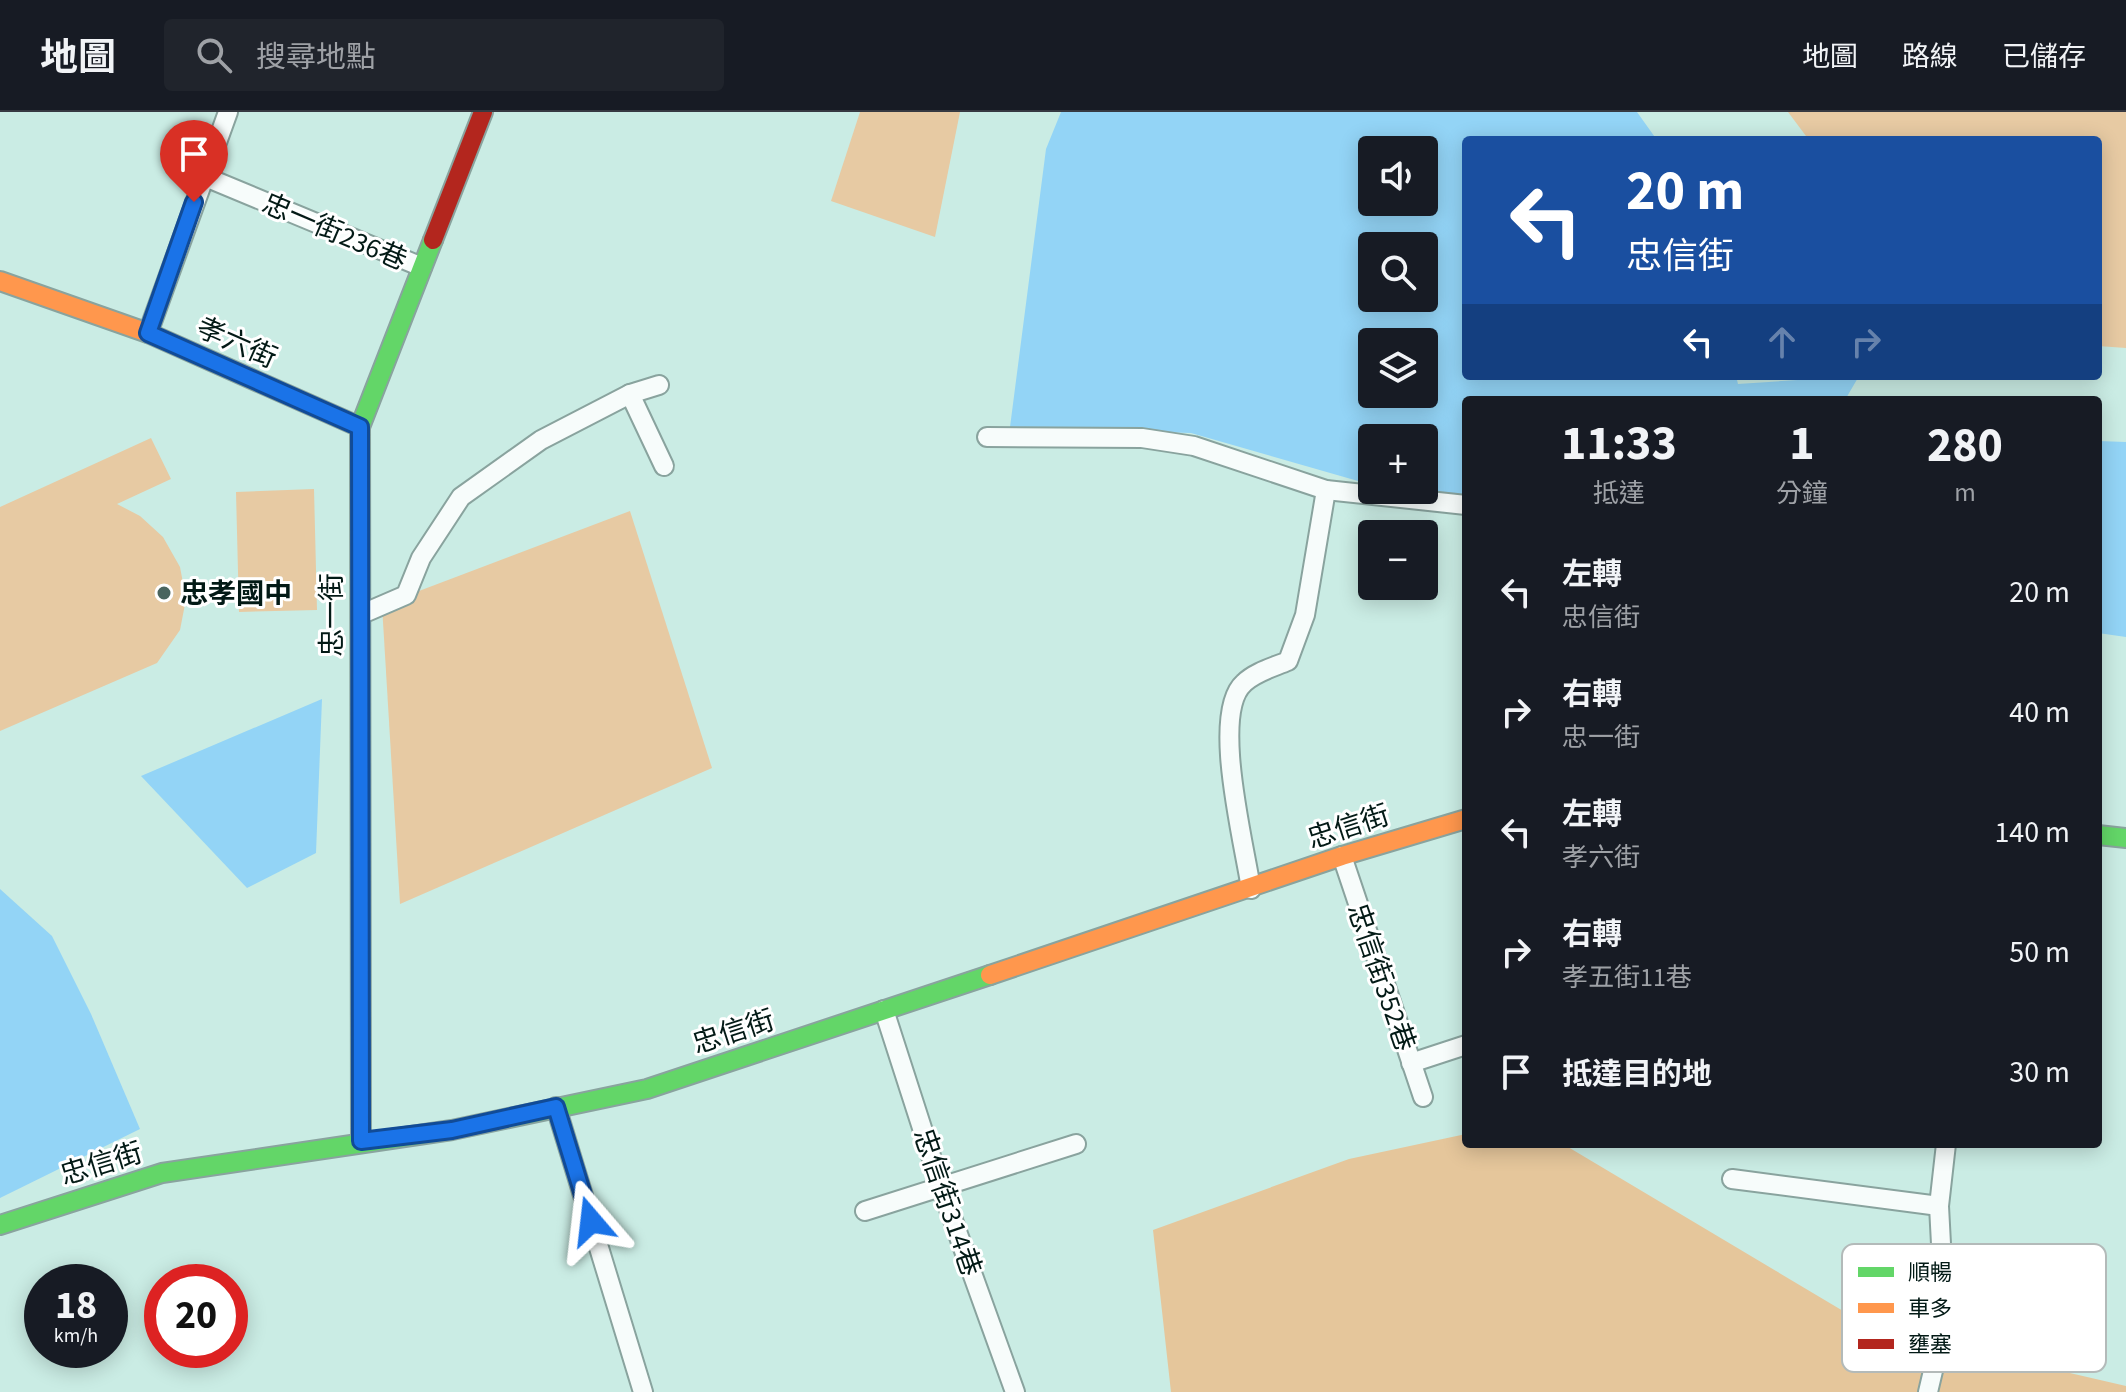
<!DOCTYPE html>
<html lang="zh-TW">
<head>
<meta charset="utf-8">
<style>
  :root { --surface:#171b24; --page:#20242c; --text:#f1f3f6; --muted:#9ea1a6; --line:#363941 }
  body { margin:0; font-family:"Source Sans 3","Noto Sans TC",sans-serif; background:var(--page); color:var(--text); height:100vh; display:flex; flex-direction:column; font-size:30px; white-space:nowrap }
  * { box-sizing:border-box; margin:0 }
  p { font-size:26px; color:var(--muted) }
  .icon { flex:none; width:44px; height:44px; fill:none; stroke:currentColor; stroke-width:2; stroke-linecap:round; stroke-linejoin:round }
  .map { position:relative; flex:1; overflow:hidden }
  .details { position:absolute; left:1462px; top:284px; width:640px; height:752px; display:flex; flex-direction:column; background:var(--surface); border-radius:8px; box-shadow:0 4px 20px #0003 }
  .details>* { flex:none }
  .guide { position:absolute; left:1462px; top:24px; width:640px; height:244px; border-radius:8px; box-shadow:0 4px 20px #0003; background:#1a4fa0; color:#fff; overflow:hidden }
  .tools { position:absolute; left:1358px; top:24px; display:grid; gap:16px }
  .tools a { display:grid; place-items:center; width:80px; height:80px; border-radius:8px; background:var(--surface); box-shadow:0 4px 20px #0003; font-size:40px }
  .speed { position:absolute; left:24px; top:1152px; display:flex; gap:16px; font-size:40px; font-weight:700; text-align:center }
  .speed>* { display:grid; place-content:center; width:104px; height:104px; border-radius:50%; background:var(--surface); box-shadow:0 4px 20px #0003; line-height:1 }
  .speed small { font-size:20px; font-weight:400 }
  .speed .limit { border:12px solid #d22; background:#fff; color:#111 }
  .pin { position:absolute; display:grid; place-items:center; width:68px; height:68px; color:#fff; margin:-82px -34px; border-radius:50% 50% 50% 0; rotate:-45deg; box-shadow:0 0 8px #0007 }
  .pin .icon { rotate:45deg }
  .me { position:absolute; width:88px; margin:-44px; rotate:343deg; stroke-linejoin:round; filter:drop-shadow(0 0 6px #0008) }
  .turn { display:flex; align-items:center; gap:28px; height:168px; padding:0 32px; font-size:36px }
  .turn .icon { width:104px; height:104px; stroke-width:2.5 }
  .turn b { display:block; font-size:56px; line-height:68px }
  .lanes { display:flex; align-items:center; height:76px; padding:0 32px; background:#0003; justify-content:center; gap:40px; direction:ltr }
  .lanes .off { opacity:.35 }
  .eta { display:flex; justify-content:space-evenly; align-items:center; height:136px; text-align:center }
  .eta b { font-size:48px; font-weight:700; line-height:56px }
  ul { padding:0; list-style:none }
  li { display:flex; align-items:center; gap:24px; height:120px; padding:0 32px }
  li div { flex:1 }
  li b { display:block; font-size:30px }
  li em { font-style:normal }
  header { display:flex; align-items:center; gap:48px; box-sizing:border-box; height:112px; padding:0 40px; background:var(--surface); border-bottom:2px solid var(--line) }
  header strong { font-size:38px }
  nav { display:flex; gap:44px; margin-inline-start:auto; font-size:28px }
  .search { width:560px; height:72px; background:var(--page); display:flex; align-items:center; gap:20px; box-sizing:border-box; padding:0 28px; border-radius:8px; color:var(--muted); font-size:30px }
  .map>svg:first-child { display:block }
  .green { fill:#e7caa3 }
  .forest { fill:#e5c69b }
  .water { fill:#93d4f6; fill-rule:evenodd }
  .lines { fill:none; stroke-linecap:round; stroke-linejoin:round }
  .lane-casing { stroke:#89a39e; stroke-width:22 }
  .fast-casing { stroke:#89a39e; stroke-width:22 }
  .slow-casing { stroke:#89a39e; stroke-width:22 }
  .jam-casing { stroke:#89a39e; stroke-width:22 }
  .lane { stroke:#f7fcfb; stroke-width:18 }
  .fast { stroke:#63d668; stroke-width:18 }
  .slow { stroke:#ff974d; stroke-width:18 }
  .jam { stroke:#b3261e; stroke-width:18 }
  .route-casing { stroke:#114b97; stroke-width:20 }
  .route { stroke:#1a73e8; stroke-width:14 }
  .poi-dot { fill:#49645e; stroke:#fff; stroke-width:3 }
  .labels { text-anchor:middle; stroke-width:6; stroke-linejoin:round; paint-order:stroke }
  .street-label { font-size:28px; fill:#031a16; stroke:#fff }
  .poi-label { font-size:28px; font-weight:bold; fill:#031a16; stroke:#fff; text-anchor:start }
  .key { fill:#fff; stroke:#b3bab9; stroke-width:2 }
  .key-label { font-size:22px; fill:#031a16 }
</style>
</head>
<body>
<header>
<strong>地圖</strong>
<div class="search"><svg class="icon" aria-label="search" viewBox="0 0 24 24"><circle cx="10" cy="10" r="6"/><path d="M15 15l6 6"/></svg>搜尋地點</div>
<nav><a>地圖</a><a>路線</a><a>已儲存</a></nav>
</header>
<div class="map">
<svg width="2126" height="1280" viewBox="0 0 2126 1280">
  <rect width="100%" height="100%" fill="#caece4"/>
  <g class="green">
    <polygon points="860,0 960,0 935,125 831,89"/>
    <polygon points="1788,0 2126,0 2126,236 2098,234 2098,28 1809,28"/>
    <polygon points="151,326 171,367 117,392 140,404 163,425 180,455 186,487 180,518 157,551 0,619 0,395"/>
    <polygon points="314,377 317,498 239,500 236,380"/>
    <polygon points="630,399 712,656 400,792 382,493"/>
  </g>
  <polygon class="forest" points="1466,1022 1466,1032 1563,1032 1870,1215 2126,1274 2126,1280 1171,1280 1153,1118 1349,1047"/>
  <g class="water">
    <path d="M1061 0H1637L1657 28H1466V264H1736L1738 272 1859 264 1845 288H1466V385L1391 378H1424V326H1372V373L1191 321 1010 315 1046 37ZM1372 38H1424V90H1372ZM1372 134H1424V186H1372ZM1372 230H1424V282H1372Z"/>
    <polygon points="2098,329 2126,330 2126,525 2098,521"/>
    <polygon points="322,587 316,741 247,776 141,664"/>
    <polygon points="0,777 52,824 91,902 140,1017 0,1086"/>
  </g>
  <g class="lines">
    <g class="lane-casing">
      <g id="lane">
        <polyline points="203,64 422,155"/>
        <polyline points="148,221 228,0"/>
        <polyline points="630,282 664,354"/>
        <polyline points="987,325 1142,326 1194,334 1326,378 1466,393"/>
        <polyline points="362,502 406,483 421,446 461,385 541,328 630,282 659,273"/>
        <polyline points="1342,744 1423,985"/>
        <path d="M1251 777C1245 734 1210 601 1244 571 1255 560 1274 555 1288 549L1305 503 1326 378"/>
        <polyline points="884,898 941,1075 1015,1280"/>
        <polyline points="1411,951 1466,933"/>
        <polyline points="556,995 643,1280"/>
        <polyline points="1732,1067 1939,1094"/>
        <polyline points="865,1099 1076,1032"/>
        <polyline points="1928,1280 1945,1208 1939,1094 1946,1032"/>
      </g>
    </g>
    <g class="fast-casing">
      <g id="fast">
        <polyline points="2098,723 2126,726"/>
        <polyline points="361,1029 360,315 433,128"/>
        <polyline points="0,1113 162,1061 452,1018 647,977 990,863"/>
      </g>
    </g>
    <g class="slow-casing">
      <g id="slow">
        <polyline points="0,169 148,221 360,315"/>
        <polyline points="990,863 1342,744 1466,707"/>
      </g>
    </g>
    <g class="jam-casing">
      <polyline id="jam" points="433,128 483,0"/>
    </g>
    <use href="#lane" class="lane"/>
    <use href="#fast" class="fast"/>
    <use href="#slow" class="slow"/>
    <use href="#jam" class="jam"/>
  </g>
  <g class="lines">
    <g class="route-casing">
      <polyline id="route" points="194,90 148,221 360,315 361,1029 452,1018 556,995 591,1109"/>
    </g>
    <use href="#route" class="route"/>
  </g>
  <circle class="poi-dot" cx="164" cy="481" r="8"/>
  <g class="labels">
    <g class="street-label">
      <text transform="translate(335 119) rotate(23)" y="10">忠一街236巷</text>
      <text transform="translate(237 230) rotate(24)" y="10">孝六街</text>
      <text transform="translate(331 503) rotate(-90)" y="10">忠一街</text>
      <text transform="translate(1348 714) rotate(-18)" y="10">忠信街</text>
      <text transform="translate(1382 865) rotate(71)" y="10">忠信街352巷</text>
      <text transform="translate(733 919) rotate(-18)" y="10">忠信街</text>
      <text transform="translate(101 1051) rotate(-17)" y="10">忠信街</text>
      <text transform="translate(948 1090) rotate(71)" y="10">忠信街314巷</text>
    </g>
    <g class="poi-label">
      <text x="180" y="491">忠孝國中</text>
    </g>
  </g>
  <rect x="1842" y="1132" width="264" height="128" rx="12" class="key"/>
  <rect x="1858" y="1155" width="36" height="10" fill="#63d668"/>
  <rect x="1858" y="1191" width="36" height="10" fill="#ff974d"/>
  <rect x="1858" y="1227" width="36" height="10" fill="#b3261e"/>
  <g class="key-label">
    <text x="1908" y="1168">順暢</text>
    <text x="1908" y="1204">車多</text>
    <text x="1908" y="1240">壅塞</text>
  </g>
</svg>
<div class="tools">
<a><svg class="icon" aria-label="sound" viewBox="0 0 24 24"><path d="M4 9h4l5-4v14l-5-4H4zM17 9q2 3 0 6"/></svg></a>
<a><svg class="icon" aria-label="search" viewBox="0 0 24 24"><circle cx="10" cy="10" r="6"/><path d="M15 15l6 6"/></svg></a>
<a><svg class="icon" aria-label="layers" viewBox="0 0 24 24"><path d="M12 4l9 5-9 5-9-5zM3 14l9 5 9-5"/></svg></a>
<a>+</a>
<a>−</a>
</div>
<div class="speed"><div>18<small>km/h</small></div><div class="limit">20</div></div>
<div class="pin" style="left:194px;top:90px;background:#d93025"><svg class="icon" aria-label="arrive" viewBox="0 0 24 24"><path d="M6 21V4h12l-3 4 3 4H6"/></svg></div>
<svg class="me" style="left:591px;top:1109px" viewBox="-20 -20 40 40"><path d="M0-17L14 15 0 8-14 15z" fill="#1a73e8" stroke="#fff" stroke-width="4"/></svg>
<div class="guide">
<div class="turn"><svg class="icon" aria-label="left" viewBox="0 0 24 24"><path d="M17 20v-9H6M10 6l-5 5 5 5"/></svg><div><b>20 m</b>忠信街</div></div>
<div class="lanes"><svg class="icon" aria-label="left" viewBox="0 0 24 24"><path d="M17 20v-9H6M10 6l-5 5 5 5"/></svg><svg class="icon off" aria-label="ahead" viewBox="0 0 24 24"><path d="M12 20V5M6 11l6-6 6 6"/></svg><svg class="icon off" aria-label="right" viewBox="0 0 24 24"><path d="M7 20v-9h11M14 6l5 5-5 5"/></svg></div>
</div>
<section class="details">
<div class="eta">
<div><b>11:33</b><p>抵達</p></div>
<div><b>1</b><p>分鐘</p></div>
<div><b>280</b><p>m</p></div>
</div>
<ul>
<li><svg class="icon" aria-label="left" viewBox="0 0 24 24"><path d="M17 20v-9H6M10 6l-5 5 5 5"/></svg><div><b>左轉</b><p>忠信街</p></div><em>20 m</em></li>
<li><svg class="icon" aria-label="right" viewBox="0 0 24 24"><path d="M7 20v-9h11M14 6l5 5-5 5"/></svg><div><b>右轉</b><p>忠一街</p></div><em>40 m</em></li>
<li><svg class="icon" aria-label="left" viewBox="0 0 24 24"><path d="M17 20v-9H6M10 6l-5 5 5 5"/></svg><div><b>左轉</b><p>孝六街</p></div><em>140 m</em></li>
<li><svg class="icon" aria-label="right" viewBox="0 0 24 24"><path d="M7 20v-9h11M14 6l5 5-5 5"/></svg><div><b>右轉</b><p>孝五街11巷</p></div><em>50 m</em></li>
<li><svg class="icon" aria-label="arrive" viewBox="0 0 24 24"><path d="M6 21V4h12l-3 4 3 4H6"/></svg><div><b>抵達目的地</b></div><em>30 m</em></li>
</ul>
</section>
</div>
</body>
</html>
